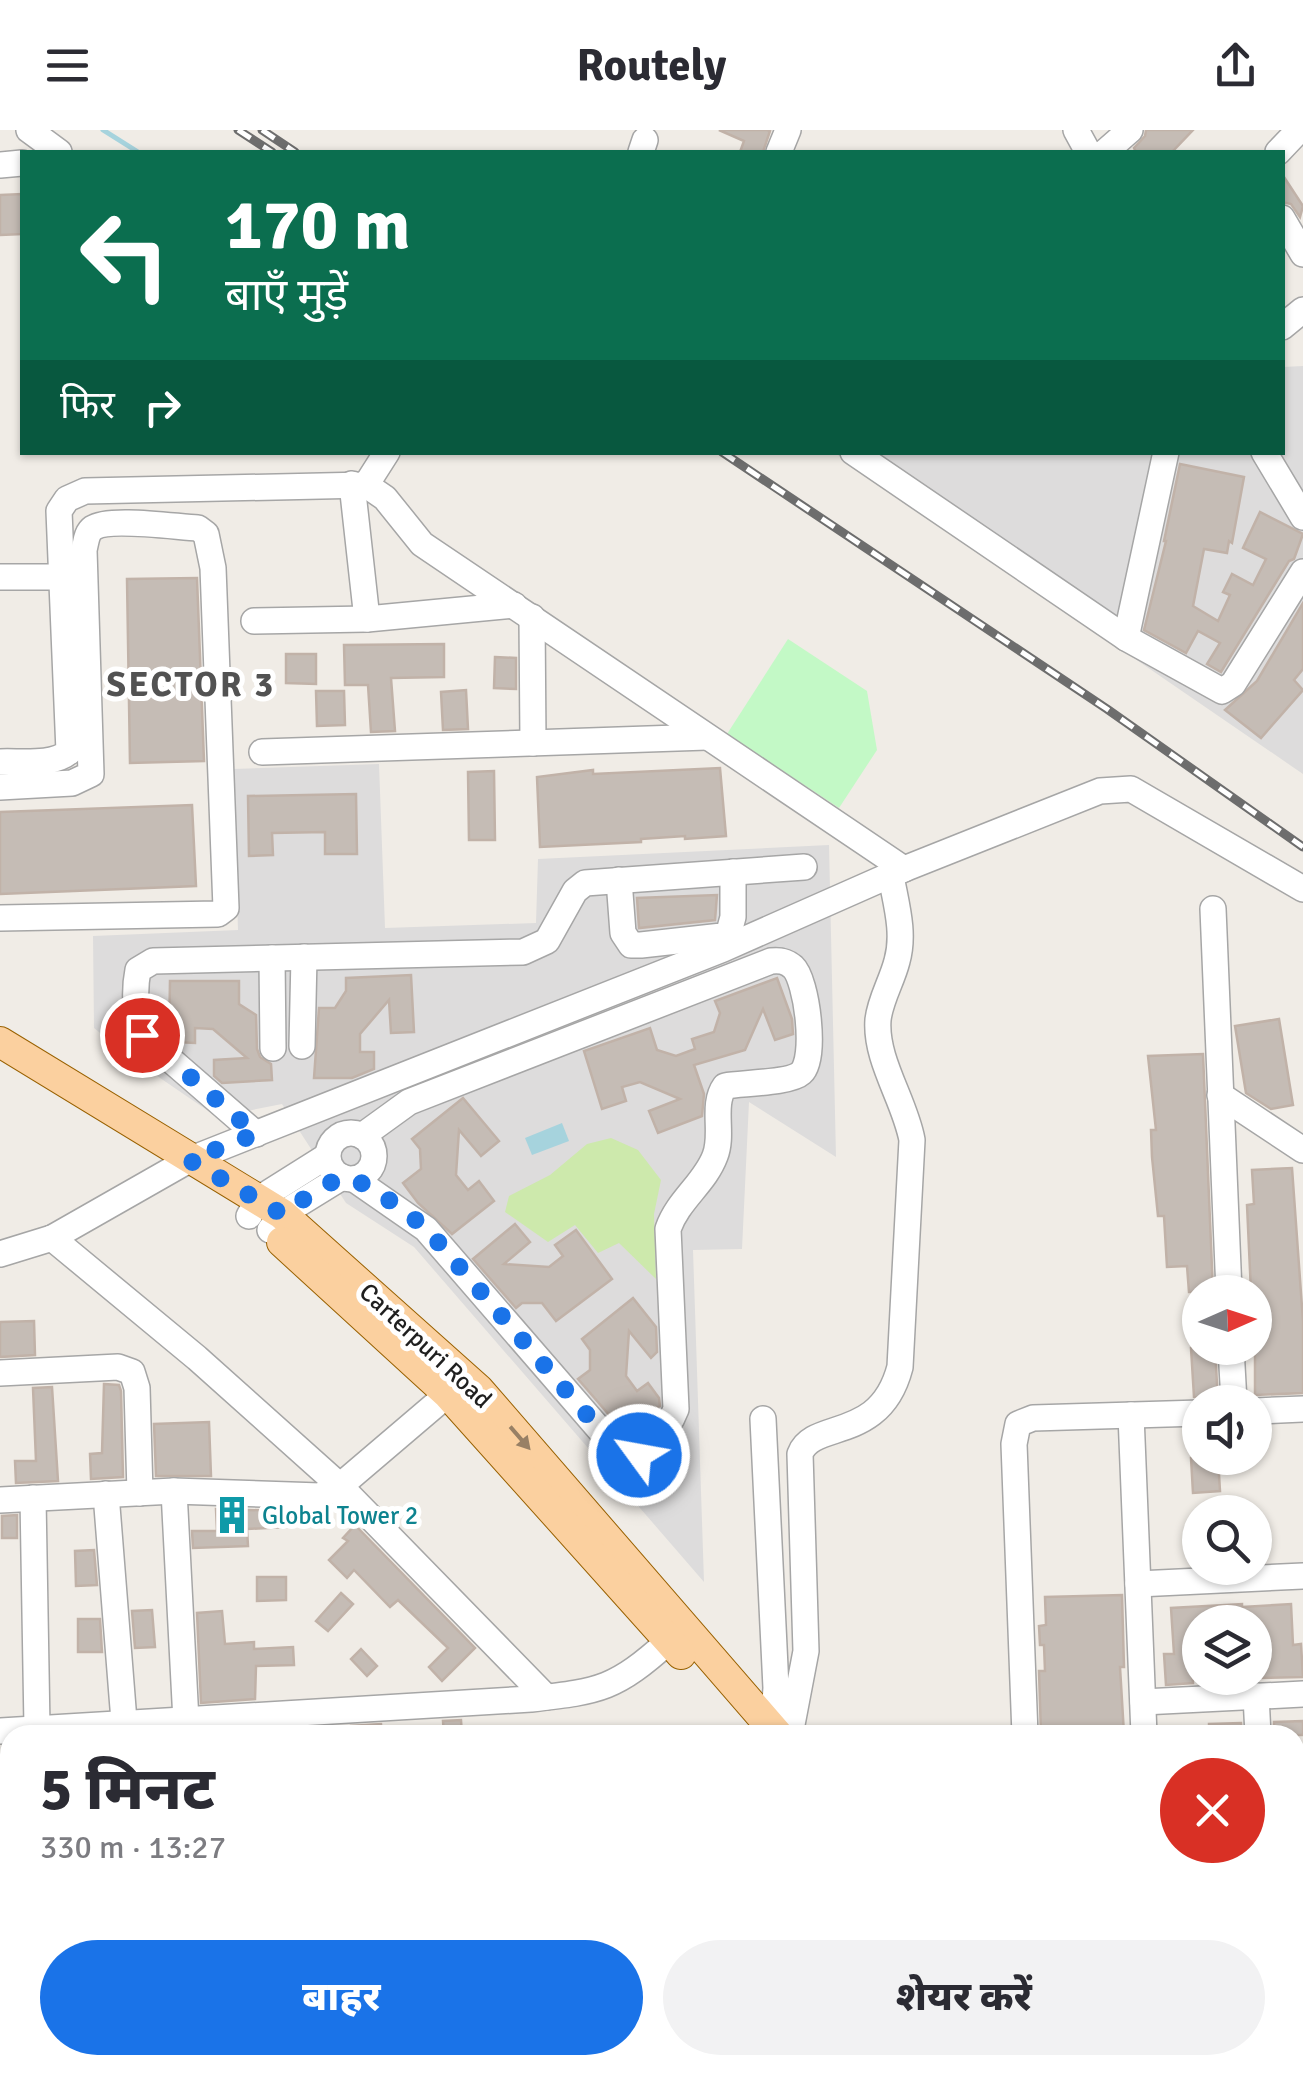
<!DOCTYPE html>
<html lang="hi">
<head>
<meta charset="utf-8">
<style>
  :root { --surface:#fff; --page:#f2f2f3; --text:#2b2b33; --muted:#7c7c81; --accent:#1a73e8 }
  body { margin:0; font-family:Signika,"Noto Sans Devanagari",sans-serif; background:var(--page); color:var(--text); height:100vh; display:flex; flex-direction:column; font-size:38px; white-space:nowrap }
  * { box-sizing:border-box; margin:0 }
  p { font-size:32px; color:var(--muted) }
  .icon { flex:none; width:55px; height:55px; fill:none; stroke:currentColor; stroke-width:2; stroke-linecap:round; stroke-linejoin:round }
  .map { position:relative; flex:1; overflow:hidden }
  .sheet { position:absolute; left:0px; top:1595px; width:1305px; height:350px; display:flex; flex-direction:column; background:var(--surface); border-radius:30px 30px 0 0; box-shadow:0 2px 8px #0004 }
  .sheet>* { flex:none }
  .guide { position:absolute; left:20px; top:20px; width:1265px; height:305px; border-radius:0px; box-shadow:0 2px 8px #0004; background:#0b6e4f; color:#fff; overflow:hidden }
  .needle { width:65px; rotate:87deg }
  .buttons { position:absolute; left:1182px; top:1145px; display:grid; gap:20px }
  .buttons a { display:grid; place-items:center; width:90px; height:90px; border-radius:50%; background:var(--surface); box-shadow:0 2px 8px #0004; font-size:50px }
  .pin { position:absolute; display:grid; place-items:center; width:85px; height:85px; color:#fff; margin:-42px; border:5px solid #fff; border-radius:50%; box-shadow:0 2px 10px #0007 }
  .me { position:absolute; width:110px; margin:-55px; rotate:302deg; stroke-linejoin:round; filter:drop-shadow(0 0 8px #0008) }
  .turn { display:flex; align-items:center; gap:35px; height:210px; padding:0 40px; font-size:45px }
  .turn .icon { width:130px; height:130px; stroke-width:2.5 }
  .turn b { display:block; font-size:70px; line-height:85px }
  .then { display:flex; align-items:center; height:95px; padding:0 40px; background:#0003; gap:20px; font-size:38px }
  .round { display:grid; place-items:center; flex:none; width:105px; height:105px; border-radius:52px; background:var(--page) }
  .summary { display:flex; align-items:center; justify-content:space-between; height:170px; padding:0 40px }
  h1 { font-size:60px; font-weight:800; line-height:75px }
  .cta { display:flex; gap:20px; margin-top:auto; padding:20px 40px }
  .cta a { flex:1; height:115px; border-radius:60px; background:var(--accent); color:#fff; font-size:40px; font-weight:800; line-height:115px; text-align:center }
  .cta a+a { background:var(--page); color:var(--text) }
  header { display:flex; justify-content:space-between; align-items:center; height:130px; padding:0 40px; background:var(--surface); font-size:45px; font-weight:800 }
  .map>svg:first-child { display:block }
  .residential { fill:#dddcdc }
  .grass { fill:#cde9ac }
  .park { fill:#c3f9c6 }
  .water { fill:#a6d3dd }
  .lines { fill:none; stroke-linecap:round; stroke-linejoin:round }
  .stream { stroke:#a6d3dd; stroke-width:5 }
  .building { fill:#c5bcb5; stroke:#c1b2a8; stroke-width:2.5 }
  .minor-casing { stroke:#a6a6a6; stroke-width:28 }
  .major-casing { stroke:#996101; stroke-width:32 }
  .minor { stroke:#fff; stroke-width:25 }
  .major { stroke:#fbd09f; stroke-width:30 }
  .rail-casing { stroke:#6d6d6d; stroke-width:9 }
  .rail { stroke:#fff; stroke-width:5; stroke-dasharray:15; stroke-linecap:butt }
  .oneway { fill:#988065 }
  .route { stroke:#1a73e8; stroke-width:18; stroke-dasharray:0 32.4 }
  .labels { text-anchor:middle; stroke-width:10; stroke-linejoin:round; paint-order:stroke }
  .street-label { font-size:25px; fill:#1f1f1f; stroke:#fff }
  .culture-label { font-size:25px; fill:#0d838f; stroke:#fff; text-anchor:start }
  .district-label { font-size:35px; font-weight:bold; letter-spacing:2.5px; fill:#525252; stroke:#fff }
</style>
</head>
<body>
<header><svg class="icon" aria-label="menu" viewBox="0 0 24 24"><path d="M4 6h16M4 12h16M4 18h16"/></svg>Routely<svg class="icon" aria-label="share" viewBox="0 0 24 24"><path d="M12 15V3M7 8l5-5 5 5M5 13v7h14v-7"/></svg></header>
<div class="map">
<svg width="1303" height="1945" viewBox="0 0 1303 1945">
  <rect width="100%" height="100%" fill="#f0ece6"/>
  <g class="residential">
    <polygon points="1303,236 1303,644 835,323 1282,322 1283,237"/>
    <polygon points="379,634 385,798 536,793 538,729 829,715 836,1027 749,972 742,1119 693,1120 704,1452 414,1117 346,1073 282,974 217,987 131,928 94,898 93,806 238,800 233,639"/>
  </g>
  <polygon class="grass" points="611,1008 638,1020 661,1050 654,1084 656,1149 619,1113 598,1123 575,1095 548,1112 505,1082 509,1066 550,1045 587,1014"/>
  <polygon class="park" points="788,509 867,561 877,620 839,678 727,604"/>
  <polygon class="water" points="562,993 569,1011 532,1025 525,1008"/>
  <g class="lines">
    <polyline class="stream" points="103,0 138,22"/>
  </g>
  <g class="building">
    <polygon points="719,0 767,0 770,1 763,22 740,22 744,11"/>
    <polygon points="1146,0 1193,0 1172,22 1136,22 1134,18 1145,6"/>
    <polygon points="1282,44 1303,76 1300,87 1291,74 1282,72"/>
    <polygon points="22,64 22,104 0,105 0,65"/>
    <polygon points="1180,334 1244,347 1232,413 1229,411 1227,423 1204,419 1193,476 1218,491 1230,465 1223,462 1232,444 1253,455 1266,429 1243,418 1260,382 1303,404 1294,429 1289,431 1221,542 1207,534 1220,513 1198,501 1186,523 1144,500 1166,411 1164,411"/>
    <polygon points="197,448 204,631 130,633 127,449"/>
    <polygon points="1303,473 1303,539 1294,550 1303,560 1261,608 1225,580 1257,551"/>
    <polygon points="444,514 444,547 391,548 395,601 371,602 368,555 345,555 344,515"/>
    <polygon points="286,524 316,524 316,554 286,553"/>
    <polygon points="495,527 516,528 516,559 494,558"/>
    <polygon points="466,560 468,599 443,600 441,562"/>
    <polygon points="316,561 344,561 345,595 317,596"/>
    <polygon points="720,638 726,706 685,709 685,706 641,709 641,712 540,717 537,647 593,640 593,644"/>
    <polygon points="494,641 495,710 469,710 468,642"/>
    <polygon points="356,664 357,724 325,724 325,702 272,703 273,725 249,726 248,666"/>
    <polygon points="192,675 196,756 0,764 0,682"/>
    <polygon points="717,765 715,790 639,798 637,768"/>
    <polygon points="411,845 414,902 391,903 389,870 360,904 360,922 374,922 374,939 352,948 314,948 319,878 335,878 346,861 346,848"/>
    <polygon points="777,848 792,889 793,904 775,910 763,879 745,920 694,935 704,964 702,986 658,1003 649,981 680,969 640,952 622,957 626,971 602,979 584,921 650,898 657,920 676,926 695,919 692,909 714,902 720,883 715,871"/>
    <polygon points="170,851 239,851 239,874 256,885 257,919 260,927 271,934 272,950 222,953 214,946 214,930 247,928 213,899 195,898 195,913 175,912 169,907"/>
    <polygon points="1279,889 1293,975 1271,979 1246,963 1235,896"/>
    <polygon points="1203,924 1213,1162 1189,1162 1187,1136 1167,1137 1164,1086 1158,1086 1152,1027 1151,1000 1156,1000 1148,926"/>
    <polygon points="463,968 499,1011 481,1026 459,1000 456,1045 468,1060 479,1051 494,1071 452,1104 418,1073 403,1053 421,1039 420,1019 412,1009"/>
    <polygon points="1292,1038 1303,1191 1303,1263 1255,1265 1255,1162 1251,1162 1247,1075 1254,1074 1252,1040"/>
    <polygon points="515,1094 530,1112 504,1134 549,1137 563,1126 555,1115 576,1100 612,1149 556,1191 542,1173 522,1173 516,1178 473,1129"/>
    <polygon points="633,1168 656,1197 657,1222 651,1228 629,1201 626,1246 637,1261 648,1253 659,1268 660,1276 624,1302 578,1249 590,1240 590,1220 582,1209"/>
    <polygon points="34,1191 35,1225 0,1227 0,1192"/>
    <polygon points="1191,1218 1215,1218 1218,1272 1194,1267"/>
    <polygon points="104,1254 119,1255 121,1261 123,1347 91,1349 90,1324 102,1323"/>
    <polygon points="52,1257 58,1351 16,1353 15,1331 36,1331 33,1258"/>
    <polygon points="209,1292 211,1346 156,1346 154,1294"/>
    <polygon points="1191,1328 1218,1328 1220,1361 1193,1363"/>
    <polygon points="216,1379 285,1381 286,1397 247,1399 248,1416 193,1418 192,1401 217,1401"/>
    <polygon points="17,1385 17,1408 2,1408 2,1386"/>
    <polygon points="355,1395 475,1518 442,1551 429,1537 448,1518 398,1470 390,1477 354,1440 347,1448 329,1430 348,1411 343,1408"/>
    <polygon points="94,1420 97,1455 76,1456 75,1421"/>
    <polygon points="257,1447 286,1447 286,1470 257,1471"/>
    <polygon points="341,1463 353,1474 328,1501 316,1491"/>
    <polygon points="1122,1465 1124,1537 1120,1537 1124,1604 1041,1605 1039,1541 1045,1541 1044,1515 1040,1515 1039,1496 1046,1495 1045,1467"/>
    <polygon points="1242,1474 1242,1477 1291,1474 1293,1515 1301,1514 1303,1547 1255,1548 1255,1519 1262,1519 1261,1492 1197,1492 1198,1506 1190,1507 1193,1553 1166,1555 1164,1524 1174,1524 1171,1478"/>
    <polygon points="152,1480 155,1517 135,1518 132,1481"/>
    <polygon points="222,1481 225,1514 254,1512 254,1519 293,1517 294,1535 256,1536 255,1569 201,1573 197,1483"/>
    <polygon points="78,1489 100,1489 102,1522 78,1522"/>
    <polygon points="361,1519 377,1536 367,1546 351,1529"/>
    <polygon points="461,1590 462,1605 444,1605 443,1591"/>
    <polygon points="1303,1591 1303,1605 1274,1605 1274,1592"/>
    <polygon points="1241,1593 1242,1605 1209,1605 1209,1594"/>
    <polygon points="381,1594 382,1605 351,1605 351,1596"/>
  </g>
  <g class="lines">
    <g class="minor-casing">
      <g id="minor">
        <polyline points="29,0 59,22"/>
        <polyline points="1076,0 1088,22"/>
        <polyline points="641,22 645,10"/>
        <polyline points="779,22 788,0"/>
        <polyline points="1105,22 1130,0"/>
        <polyline points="1278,22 1299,0"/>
        <polyline points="0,35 22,33"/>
        <polyline points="1282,88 1303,124"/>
        <polyline points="1282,197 1303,180"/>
        <polyline points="387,322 366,355 385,368 422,414 904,739"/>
        <polyline points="853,322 1126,508 1222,561 1233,554 1303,442"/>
        <polyline points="1264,322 1303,387"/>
        <polyline points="352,354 367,489"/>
        <polyline points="0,447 60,447"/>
        <polyline points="532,487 533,613"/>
        <polyline points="254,491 367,489 514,475"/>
        <polyline points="1126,508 1166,322"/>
        <polyline points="262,622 707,607"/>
        <path d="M0 632C21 631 52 636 69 622L59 381 67 369 85 361 366 355"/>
        <path d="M0 657 72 653 91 644 84 420C86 413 86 403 93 398 109 387 176 397 198 398L206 404 213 438 226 778 218 784 0 788"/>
        <polyline points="619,750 623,803 631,815 641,815 722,806 729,802 733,787 733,742"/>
        <polyline points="1213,779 1229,1162"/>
        <polyline points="272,828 273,918"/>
        <polyline points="302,916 304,827"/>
        <polyline points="1220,965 1303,1020"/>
        <circle cx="351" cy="1026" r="23"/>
        <path d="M256 1004 142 905C135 885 134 860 138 840L153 831 523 822 547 811 575 761 585 753 804 737"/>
        <path d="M354 1049 426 1099 619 1322C643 1333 668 1300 676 1279L668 1099C678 1070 705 1053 715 1026 724 1004 711 975 725 956 742 953 790 953 801 943 817 929 807 850 793 837 786 831 780 830 771 831L409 972 362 1006"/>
        <polyline points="249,1086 259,1069 327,1026"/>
        <polyline points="270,1100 282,1084 342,1047"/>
        <polyline points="52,1108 197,1228 340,1356 546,1567"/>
        <polyline points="0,1124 52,1108 189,1030 723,819 904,739 1100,661 1131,659 1303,759"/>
        <polyline points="1231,1218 1234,1272"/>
        <polyline points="0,1243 118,1237 132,1242 137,1258 140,1363"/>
        <polyline points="1255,1281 1303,1279"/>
        <polyline points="1131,1285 1144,1605"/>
        <polyline points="763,1289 776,1558 773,1600 769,1605"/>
        <polyline points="174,1361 186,1591"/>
        <polyline points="106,1364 124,1591"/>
        <polyline points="33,1368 37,1597"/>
        <polyline points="0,1370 174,1361 320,1366 340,1356 448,1264"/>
        <polyline points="1138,1454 1303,1446"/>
        <polyline points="1256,1566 1258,1605"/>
        <polyline points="1143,1572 1303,1564"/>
        <path d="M0 1601 531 1569C602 1561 615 1559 669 1511"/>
        <path d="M790 1605 806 1521 800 1324C813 1289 880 1314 900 1237L912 1010C905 971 875 930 878 890 880 870 892 851 897 831 905 803 896 774 891 746"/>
        <polyline points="1025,1605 1014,1314 1018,1294 1033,1288 1200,1283"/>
        <polyline points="1295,1702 1303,1702"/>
        <polyline points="0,1839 10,1839"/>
        <polyline points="89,1935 90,1945"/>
        <polyline points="172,1935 172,1945"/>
        <polyline points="245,1935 246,1945"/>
        <polyline points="323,1935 323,1945"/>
        <polyline points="392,1935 392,1945"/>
        <polyline points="464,1935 464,1945"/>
        <polyline points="542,1935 543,1945"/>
        <polyline points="756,1935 756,1945"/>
        <polyline points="872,1935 875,1945"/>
      </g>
    </g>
    <g class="major-casing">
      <g id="major">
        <polyline points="0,912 282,1084 479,1260 778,1605"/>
        <polyline points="282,1112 448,1264 681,1524"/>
        <polyline points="1046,1935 1055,1945"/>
        <polyline points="1077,1935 1085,1945"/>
      </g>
    </g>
    <use href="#minor" class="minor"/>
    <use href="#major" class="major"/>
    <g class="rail-casing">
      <g id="rail">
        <polyline points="238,0 272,22"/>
        <polyline points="262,0 295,22"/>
        <polyline points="722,322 1107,579 1303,717"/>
      </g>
    </g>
    <use href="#rail" class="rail"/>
  </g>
  <defs><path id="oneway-solid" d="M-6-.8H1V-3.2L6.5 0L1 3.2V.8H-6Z" transform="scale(2.5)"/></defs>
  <use class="oneway" href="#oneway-solid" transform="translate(520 1308) rotate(49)"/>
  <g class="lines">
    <path class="route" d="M142 905 256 1004 189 1030 282 1084C296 1075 330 1049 344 1048 363 1047 410 1086 426 1098L619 1322 628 1326 639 1325"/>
  </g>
  <defs>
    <g id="building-bare" transform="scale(3)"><path d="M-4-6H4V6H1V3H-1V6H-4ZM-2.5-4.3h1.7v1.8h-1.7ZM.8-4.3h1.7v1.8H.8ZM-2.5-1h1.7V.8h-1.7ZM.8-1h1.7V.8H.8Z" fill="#0f9aa8" stroke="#fff" stroke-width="2.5" paint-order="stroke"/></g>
  </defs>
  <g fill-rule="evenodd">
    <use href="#building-bare" x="232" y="1385"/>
  </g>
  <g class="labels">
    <g class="street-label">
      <text transform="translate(426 1215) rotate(43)" y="9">Carterpuri Road</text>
    </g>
    <g class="culture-label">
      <text x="262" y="1394">Global Tower 2</text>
    </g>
    <g class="district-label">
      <text x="191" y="566">SECTOR 3</text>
    </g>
  </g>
</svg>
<div class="buttons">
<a><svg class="needle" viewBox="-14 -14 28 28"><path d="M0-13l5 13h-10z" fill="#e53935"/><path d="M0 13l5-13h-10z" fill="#7c7c81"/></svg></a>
<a><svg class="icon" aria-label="sound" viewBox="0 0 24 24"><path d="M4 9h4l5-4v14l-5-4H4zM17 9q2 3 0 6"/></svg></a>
<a><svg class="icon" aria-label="search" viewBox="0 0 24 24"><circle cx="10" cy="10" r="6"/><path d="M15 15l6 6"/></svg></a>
<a><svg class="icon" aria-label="layers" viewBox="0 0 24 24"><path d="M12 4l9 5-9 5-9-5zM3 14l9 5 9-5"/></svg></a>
</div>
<div class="pin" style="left:142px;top:905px;background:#d93025"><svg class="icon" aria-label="arrive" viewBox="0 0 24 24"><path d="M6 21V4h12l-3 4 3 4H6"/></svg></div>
<svg class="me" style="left:639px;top:1325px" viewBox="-20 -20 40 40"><circle r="17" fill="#1a73e8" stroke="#fff" stroke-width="3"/><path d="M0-11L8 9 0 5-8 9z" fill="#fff"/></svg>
<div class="guide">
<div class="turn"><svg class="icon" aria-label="left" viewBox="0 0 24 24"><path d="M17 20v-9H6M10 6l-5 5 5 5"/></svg><div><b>170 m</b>बाएँ मुड़ें</div></div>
<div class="then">फिर<svg class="icon" aria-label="right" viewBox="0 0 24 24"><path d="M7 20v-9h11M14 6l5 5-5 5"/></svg></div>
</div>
<section class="sheet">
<div class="summary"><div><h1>5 मिनट</h1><p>330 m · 13:27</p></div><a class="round" style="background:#d93025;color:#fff"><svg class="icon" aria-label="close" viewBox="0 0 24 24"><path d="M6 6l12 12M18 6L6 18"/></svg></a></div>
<div class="cta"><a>बाहर</a><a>शेयर करें</a></div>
</section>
</div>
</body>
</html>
